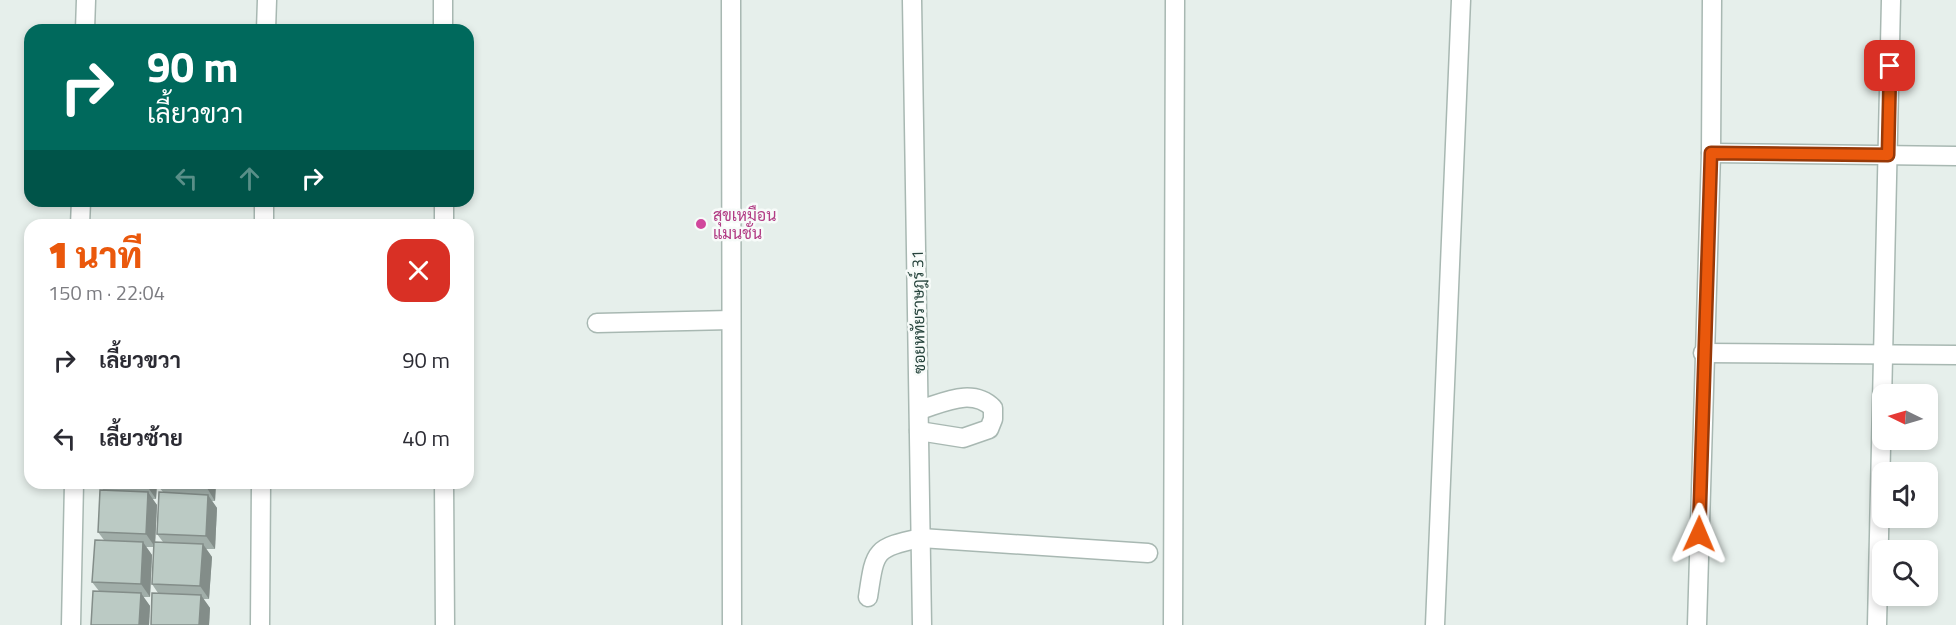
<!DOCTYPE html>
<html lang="th">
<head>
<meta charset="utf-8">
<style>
  :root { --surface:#fff; --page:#f7f7f7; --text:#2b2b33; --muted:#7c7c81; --accent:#ea580c }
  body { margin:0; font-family:"Titillium Web",Sarabun,sans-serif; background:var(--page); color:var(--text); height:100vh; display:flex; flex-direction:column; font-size:22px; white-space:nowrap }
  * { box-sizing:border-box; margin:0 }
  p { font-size:20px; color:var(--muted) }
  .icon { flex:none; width:33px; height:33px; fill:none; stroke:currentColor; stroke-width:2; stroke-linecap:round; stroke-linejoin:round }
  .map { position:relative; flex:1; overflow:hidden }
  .sheet { position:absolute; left:24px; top:219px; width:450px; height:270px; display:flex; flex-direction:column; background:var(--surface); border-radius:18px; box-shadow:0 3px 9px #0003 }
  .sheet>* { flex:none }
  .hud { position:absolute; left:24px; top:24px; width:450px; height:183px; border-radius:18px; box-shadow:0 3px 9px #0003; background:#00695c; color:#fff; overflow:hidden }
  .needle { width:39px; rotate:275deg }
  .buttons { position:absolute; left:1872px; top:384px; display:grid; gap:12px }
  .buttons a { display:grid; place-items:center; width:66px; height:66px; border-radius:12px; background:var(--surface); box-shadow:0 3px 9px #0003; font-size:30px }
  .pin { position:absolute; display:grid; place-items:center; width:51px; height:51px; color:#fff; margin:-26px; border-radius:12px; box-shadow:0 3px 9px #0006 }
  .me { position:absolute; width:66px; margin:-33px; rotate:1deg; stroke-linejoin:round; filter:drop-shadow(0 0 4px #0008) }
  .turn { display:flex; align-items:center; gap:21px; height:126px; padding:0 24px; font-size:27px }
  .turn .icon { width:78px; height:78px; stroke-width:2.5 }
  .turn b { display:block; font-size:42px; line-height:51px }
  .lanes { display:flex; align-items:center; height:57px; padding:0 24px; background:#0003; justify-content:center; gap:30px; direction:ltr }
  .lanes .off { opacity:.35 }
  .round { display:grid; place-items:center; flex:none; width:63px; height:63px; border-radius:18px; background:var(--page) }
  .summary { display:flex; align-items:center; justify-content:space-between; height:102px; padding:0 24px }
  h1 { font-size:36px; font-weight:800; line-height:45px; color:var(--accent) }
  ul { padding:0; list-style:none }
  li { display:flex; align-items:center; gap:18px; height:78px; padding:0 24px }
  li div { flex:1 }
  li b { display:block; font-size:22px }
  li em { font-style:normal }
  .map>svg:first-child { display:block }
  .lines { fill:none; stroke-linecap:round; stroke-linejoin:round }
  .minor-casing { stroke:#a8b8b2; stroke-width:21 }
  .minor { stroke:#fff; stroke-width:18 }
  .wall { fill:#a1aea9 }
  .shaded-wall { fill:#838d89 }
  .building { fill:#bbcac4; stroke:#838d89; stroke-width:1.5 }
  .route-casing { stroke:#983908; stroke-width:15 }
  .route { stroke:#ea580c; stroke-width:10 }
  .hotel-dot { fill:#d1479c; stroke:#f7fbf9; stroke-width:2 }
  .labels { text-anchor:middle; stroke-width:5; stroke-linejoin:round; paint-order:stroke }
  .hotel-label { font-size:16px; fill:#b23c85; stroke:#f7fbf9; text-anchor:start }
  .street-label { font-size:16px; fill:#24423a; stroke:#f7fbf9 }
</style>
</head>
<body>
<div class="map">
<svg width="1956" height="625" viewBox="0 0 1956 625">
  <rect width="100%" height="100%" fill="#e6efeb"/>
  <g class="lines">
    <g class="minor-casing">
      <g id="minor">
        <polyline points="443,0 443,30"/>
        <polyline points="731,0 732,625"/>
        <polyline points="912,0 922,625"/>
        <polyline points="85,30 86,0"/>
        <polyline points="266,30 267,0"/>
        <polyline points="1711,153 1956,156"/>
        <polyline points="444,201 444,225"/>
        <polyline points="80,225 81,201"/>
        <polyline points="264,225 264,201"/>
        <polyline points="597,323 731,320"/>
        <polyline points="1703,353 1956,355"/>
        <path d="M919 431 963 438 989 429 993 419V408C972 387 943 403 919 410"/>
        <polyline points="444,483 445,625"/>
        <path d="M868 597C875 550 874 548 921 538L1148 553"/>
        <polyline points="71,625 74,483"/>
        <polyline points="260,625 261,483"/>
        <polyline points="1173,625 1175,0"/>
        <polyline points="1435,625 1461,0"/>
        <polyline points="1697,625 1711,153 1712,0"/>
        <polyline points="1877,625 1891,0"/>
      </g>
    </g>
    <use href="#minor" class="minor"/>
  </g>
  <polygon class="wall" points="99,483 157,483 156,499 152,499 157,505 155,542 163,542 157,534 163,492 158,486 158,483 216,483 215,501 212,501 217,508 215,549 206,549 212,557 209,599 203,599 210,608 209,625 151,625 158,593 152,584 154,547 146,547 152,555 150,597 143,597 150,606 149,625 91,625 99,591 92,582 104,540 98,532 103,490"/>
  <g class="shaded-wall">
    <polygon points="147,483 157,483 156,499 147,486"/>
    <polygon points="207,483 216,483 215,501 207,488"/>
    <polygon points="148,492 157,505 155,547 146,534"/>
    <polygon points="208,495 217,508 215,549 206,536"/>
    <polygon points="143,542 152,555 150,597 141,584"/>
    <polygon points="203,544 212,557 209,599 200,586"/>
    <polygon points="141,593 150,606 149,625 139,625"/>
    <polygon points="201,595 210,608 209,625 199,625"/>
  </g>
  <g class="building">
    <polygon points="99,483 147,483 147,486"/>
    <polygon points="158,483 207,483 207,488 158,486"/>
    <polygon points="100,490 148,492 146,534 98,532"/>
    <polygon points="159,492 208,495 206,536 157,534"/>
    <polygon points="95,540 143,542 141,584 92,582"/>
    <polygon points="154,542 203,544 200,586 152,584"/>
    <polygon points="93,591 141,593 139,625 91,625"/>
    <polygon points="152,593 201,595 199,625 151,625"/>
  </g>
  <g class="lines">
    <g class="route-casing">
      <polyline id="route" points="1699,534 1711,153 1888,155 1890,66"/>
    </g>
    <use href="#route" class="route"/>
  </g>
  <circle class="hotel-dot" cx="701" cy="224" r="6"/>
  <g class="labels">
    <g class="hotel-label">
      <text x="713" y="221">สุขเหมือน<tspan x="713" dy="18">แมนชั่น</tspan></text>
    </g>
    <g class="street-label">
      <text transform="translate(918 312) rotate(-91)" y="6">ซอยหทัยราษฎร์ 31</text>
    </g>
  </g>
</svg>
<div class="buttons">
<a><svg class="needle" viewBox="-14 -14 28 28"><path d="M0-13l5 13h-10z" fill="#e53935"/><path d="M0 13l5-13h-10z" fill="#7c7c81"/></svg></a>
<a><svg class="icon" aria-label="sound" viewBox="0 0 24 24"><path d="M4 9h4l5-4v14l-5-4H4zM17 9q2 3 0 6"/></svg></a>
<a><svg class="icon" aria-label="search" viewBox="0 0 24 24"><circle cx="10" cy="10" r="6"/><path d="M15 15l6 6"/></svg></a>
</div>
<div class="pin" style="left:1890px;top:66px;background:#d93025"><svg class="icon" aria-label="arrive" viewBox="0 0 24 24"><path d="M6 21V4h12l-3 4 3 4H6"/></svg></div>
<svg class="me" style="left:1699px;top:534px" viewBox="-20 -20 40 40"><path d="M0-17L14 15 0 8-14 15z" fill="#ea580c" stroke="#fff" stroke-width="4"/></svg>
<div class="hud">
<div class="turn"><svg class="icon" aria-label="right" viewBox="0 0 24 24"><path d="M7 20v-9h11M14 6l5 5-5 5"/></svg><div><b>90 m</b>เลี้ยวขวา</div></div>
<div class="lanes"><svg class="icon off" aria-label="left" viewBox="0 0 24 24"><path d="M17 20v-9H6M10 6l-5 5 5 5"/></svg><svg class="icon off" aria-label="ahead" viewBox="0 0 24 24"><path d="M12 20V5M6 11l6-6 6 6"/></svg><svg class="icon" aria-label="right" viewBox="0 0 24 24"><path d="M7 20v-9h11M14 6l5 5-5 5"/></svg></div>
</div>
<section class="sheet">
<div class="summary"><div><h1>1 นาที</h1><p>150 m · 22:04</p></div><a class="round" style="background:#d93025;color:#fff"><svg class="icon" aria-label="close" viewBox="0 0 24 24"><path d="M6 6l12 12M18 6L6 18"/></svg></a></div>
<ul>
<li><svg class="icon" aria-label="right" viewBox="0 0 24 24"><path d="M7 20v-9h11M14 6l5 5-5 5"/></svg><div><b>เลี้ยวขวา</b></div><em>90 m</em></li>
<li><svg class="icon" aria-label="left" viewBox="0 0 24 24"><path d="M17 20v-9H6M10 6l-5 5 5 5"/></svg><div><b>เลี้ยวซ้าย</b></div><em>40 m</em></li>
</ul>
</section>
</div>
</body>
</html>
